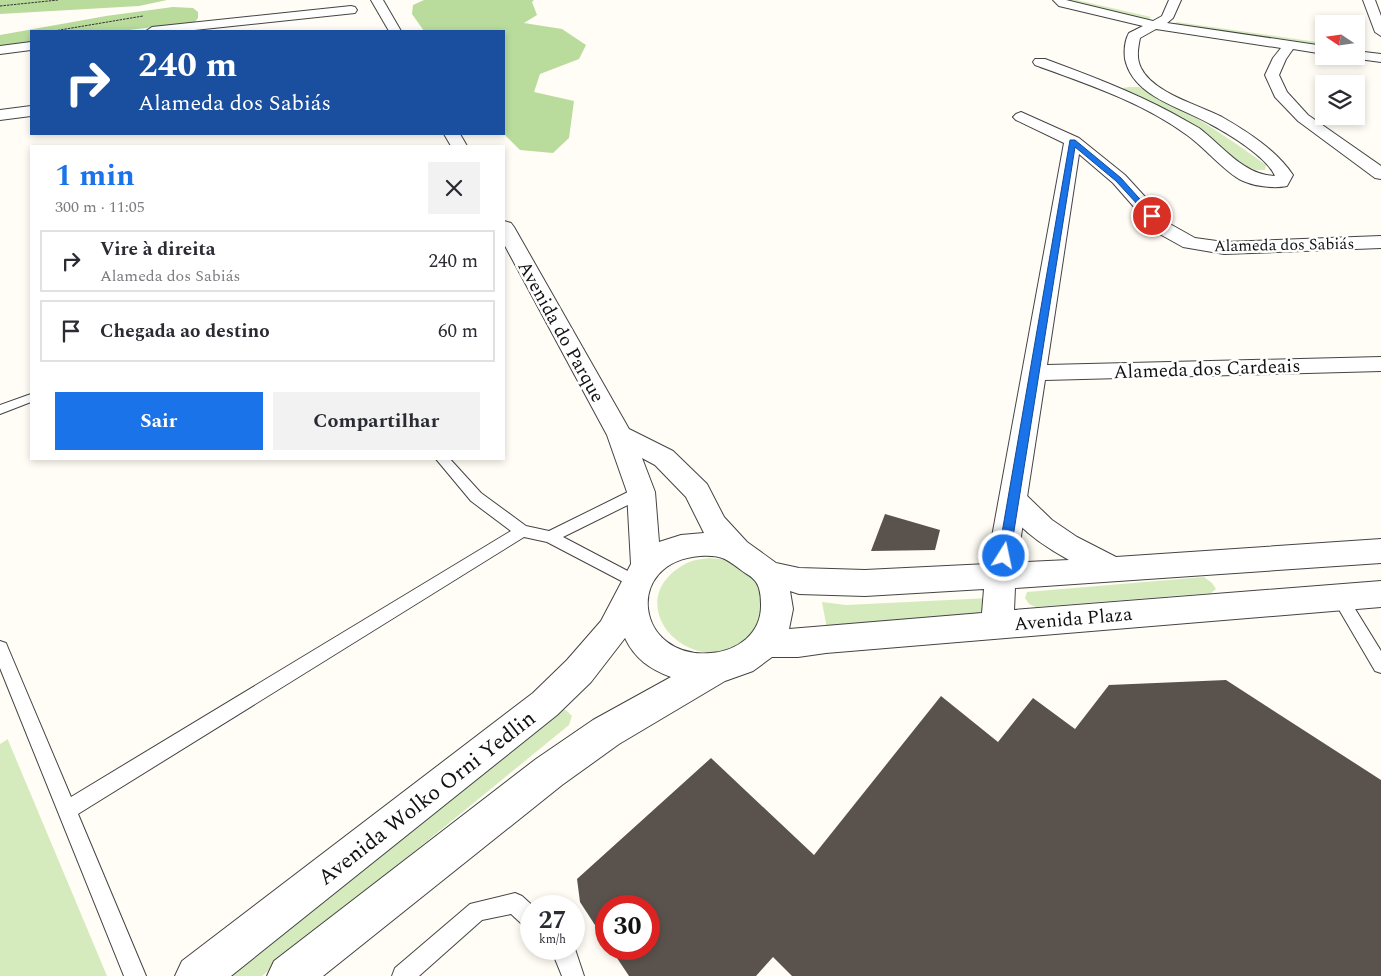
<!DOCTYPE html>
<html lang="pt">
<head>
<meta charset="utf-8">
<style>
  :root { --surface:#fff; --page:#f2f2f3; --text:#2b2b33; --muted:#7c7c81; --line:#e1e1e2; --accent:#1a73e8 }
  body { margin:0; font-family:Spectral,serif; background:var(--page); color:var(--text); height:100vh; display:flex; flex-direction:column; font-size:19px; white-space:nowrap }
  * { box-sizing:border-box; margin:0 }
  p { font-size:16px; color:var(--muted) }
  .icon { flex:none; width:28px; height:28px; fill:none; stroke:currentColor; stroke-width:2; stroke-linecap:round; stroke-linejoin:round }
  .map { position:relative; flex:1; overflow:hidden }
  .panel { position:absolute; left:30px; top:145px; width:475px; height:315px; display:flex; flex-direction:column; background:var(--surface); border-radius:0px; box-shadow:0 2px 8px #0003 }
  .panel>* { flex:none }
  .guide { position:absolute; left:30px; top:30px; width:475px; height:105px; border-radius:0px; box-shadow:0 2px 8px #0003; background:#1a4fa0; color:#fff; overflow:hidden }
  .needle { width:32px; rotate:283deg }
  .buttons { position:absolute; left:1315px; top:15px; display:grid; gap:10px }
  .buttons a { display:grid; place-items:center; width:50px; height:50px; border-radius:0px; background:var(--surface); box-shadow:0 2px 8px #0003; font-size:25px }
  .speed { position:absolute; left:520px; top:895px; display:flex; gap:10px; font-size:25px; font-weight:700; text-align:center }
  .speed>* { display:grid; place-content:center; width:65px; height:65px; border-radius:50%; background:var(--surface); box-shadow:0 2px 8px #0003; line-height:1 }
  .speed small { font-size:12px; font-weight:400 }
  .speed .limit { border:8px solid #d22; background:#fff; color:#111 }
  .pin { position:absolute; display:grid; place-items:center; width:42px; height:42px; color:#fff; margin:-21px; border:2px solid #fff; border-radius:50%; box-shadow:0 1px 5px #0007 }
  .me { position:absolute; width:55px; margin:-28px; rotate:10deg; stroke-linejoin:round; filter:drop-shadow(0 0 4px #0008) }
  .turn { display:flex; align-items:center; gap:18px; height:105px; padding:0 25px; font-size:22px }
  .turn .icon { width:65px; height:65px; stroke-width:2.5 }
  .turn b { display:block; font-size:35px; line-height:42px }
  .round { display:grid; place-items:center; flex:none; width:52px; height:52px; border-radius:0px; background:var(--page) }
  .head { display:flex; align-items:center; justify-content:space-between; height:85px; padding:0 25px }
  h1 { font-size:30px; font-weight:700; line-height:38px; color:var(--accent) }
  .cta { display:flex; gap:10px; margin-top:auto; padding:10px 25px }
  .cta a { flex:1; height:58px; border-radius:0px; background:var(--accent); color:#fff; font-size:20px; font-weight:700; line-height:58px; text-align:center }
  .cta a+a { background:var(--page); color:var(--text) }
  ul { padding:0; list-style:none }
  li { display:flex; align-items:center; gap:15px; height:62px; margin:0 10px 8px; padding:0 15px; border:2px solid var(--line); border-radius:0px }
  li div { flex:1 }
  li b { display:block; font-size:19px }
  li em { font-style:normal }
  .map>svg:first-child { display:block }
  .green { fill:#d5ebbd }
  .forest { fill:#b9dc9c }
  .building { fill:#5a524d }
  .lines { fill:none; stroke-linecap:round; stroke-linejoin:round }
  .service-casing { stroke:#444; stroke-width:2 }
  .minor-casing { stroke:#444; stroke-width:2 }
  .tertiary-casing { stroke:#444; stroke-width:2 }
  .path { stroke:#333; stroke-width:1; stroke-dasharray:2.5 1; stroke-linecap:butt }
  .service { fill:#fff; fill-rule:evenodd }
  .minor { fill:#fff; fill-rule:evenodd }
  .tertiary { fill:#fff; fill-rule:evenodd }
  .route { fill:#1a73e8; stroke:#114b97 }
  .labels { text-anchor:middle; stroke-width:5; stroke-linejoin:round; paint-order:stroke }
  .far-street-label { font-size:16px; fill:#111; stroke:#fff }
  .street-label { font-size:19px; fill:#111; stroke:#fff }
  .near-street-label { font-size:22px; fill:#111; stroke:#fff }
</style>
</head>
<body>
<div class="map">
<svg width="1381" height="976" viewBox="0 0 1381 976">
  <rect width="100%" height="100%" fill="#fffdf5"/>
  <g class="green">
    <polygon points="1070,0 1077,0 1151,17 1148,20 1067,1"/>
    <polygon points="1177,22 1324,43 1324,47 1173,24"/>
    <path d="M1129 87H1139C1185 109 1225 135 1266 165L1265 170H1256L1247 167 1191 127 1125 92 1123 88Z"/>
    <path d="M709 558 730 560 762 583 768 619C761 627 747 646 738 649 677 672 621 597 687 563 693 560 702 559 709 558Z"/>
    <polygon points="1204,577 1212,583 1216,589 1211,593 1036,607 1029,604 1025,598 1027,592"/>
    <polygon points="990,598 985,614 856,623 827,629 822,602 846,605"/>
    <polygon points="558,709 566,710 572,716 569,725 262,976 223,976"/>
    <polygon points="8,739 8,740 107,976 0,976 0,744"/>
  </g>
  <g class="forest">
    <polygon points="0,0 167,0 139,6 0,14"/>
    <polygon points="424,0 534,0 532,2 537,15 524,23 562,29 586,45 579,59 540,74 534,92 574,101 569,138 553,153 520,150 504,134 504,31 424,31 412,14 413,5"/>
    <polygon points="173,7 193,8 198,12 198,18 195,22 121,31 31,31 31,46 0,52 0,35 106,16"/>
  </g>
  <g class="building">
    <polygon points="885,514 940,530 935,550 871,551"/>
    <polygon points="1226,680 1381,780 1381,976 792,976 773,957 756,976 629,976 611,949 649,949 649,906 606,906 606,942 580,902 577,879 711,758 814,855 941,696 998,742 1033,698 1075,729 1109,685"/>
  </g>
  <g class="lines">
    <g class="service-casing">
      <g id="service">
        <polygon points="31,394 31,402 0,414 0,405"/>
        <polygon points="436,459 450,459 481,493 526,526 549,531 636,488 641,487 646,488 648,492 646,496 563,537 641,578 644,582 641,586 636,588 631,586 547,542 524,537 78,814 146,976 124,976 0,668 0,641 6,643 8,648 71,797 511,531 471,501"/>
        <polygon points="1339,590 1344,591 1381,651 1381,673 1375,671 1334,601 1331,596 1334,591"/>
        <polygon points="515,893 522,896 533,906 531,906 531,929 524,926 511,914 482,920 419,976 392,976 395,968 470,904"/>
        <polygon points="574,946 584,976 562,976 551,949 574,949"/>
      </g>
    </g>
    <g class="minor-casing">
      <g id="minor">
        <polygon points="371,0 383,0 401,31 389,31"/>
        <path d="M1053 0H1066L1153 21 1162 16 1169 0H1181L1173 18 1167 23 1324 46V54L1293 49 1286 59 1279 75 1287 92 1308 115 1381 166V179L1375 178 1298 121 1275 97 1265 75 1273 58 1281 48 1156 29 1140 38C1138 48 1136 58 1141 68 1153 93 1199 105 1222 117 1248 132 1276 150 1293 175L1287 186C1273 189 1252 186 1239 179 1222 169 1204 147 1187 135 1142 102 1087 84 1035 65L1033 62 1035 59H1045C1088 75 1131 91 1172 113 1181 118 1190 123 1199 128 1223 146 1243 175 1275 176 1267 157 1229 134 1210 124 1181 107 1133 97 1125 59 1124 51 1125 40 1129 33L1143 26 1059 6Z"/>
        <polygon points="1363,0 1375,0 1381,16 1381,36 1375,32"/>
        <polygon points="351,6 355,7 357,10 355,13 185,31 146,31 152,27"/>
        <polygon points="31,42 31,50 0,54 0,46"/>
        <polygon points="1356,51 1381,54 1381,62 1351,58 1350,56 1356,56"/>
        <polygon points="31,106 31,116 0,120 0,110"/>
        <polygon points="1021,112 1079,138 1125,175 1170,224 1195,238 1224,242 1381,236 1381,248 1224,254 1183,247 1156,232 1113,183 1079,154 1047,365 1381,357 1381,371 1045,380 1015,575 1011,584 1000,587 989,584 985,575 1064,143 1016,120 1013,117 1016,114"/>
      </g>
    </g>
    <g class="tertiary-casing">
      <g id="tertiary">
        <polygon points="444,134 460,134 467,146 451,146"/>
        <path d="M504 221 511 223 514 227 629 429 673 451 707 484 724 517 747 542 776 563 799 568 865 570 1069 560C1043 546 1014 526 1000 500L1004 493 1014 489 1024 493 1052 520 1077 537 1116 557 1381 539V563L1015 588 1014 610 1381 581V607L826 653 798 657H772L753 671 725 681 619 744 562 785 323 976H267L274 961 536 759 593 720 671 677C650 669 635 659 625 638L591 682 557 715 231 976H175L182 961 533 693 567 660 601 621 631 564 627 492 607 435 504 244ZM642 458 655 465 686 497 704 533 681 535 659 542 655 492ZM700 556C721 555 725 558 741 570 746 574 752 576 756 582 760 588 761 596 761 604 762 633 738 651 711 653 636 660 622 562 700 556ZM984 589 982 613 789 629 793 609 790 591 799 594 865 596Z"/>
      </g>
    </g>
    <g class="path">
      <polyline points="0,6 58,0"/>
      <polyline points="54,31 143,16"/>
    </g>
    <use href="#service" class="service"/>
    <use href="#minor" class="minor"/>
    <use href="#tertiary" class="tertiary"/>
  </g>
  <polygon class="route" points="1070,140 1075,140 1121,178 1155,216 1149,217 1116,181 1075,147 1010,556 1008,560 999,560 998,556"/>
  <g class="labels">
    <g class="far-street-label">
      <text transform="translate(1284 244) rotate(-1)" y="6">Alameda dos Sabiás</text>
    </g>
    <g class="street-label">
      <text transform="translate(562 331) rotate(61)" y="7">Avenida do Parque</text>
      <text transform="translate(1207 368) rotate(-2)" y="7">Alameda dos Cardeais</text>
      <text transform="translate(1073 618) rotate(-5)" y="7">Avenida Plaza</text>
    </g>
    <g class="near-street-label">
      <text transform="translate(426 797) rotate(-38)" y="8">Avenida Wolko Orni Yedlin</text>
    </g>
  </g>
</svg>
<div class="buttons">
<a><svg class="needle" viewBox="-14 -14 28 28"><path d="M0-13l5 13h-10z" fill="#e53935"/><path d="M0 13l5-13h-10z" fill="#7c7c81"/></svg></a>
<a><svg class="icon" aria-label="layers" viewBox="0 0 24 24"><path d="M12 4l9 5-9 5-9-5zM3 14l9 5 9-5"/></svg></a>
</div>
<div class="speed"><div>27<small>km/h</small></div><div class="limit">30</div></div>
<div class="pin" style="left:1152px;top:216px;background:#d93025"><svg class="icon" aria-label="arrive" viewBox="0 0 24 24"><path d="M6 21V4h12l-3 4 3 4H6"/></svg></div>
<svg class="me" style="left:1004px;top:556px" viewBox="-20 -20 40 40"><circle r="17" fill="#1a73e8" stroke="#fff" stroke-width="3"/><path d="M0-11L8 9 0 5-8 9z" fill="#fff"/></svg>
<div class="guide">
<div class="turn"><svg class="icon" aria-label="right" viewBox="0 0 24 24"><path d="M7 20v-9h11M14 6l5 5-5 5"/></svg><div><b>240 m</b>Alameda dos Sabiás</div></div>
</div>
<section class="panel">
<div class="head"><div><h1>1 min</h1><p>300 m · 11:05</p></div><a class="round"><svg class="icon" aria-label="close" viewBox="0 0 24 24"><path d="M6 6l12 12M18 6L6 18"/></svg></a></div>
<ul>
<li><svg class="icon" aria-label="right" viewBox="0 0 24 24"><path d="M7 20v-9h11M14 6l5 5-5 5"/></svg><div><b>Vire à direita</b><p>Alameda dos Sabiás</p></div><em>240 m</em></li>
<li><svg class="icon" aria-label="arrive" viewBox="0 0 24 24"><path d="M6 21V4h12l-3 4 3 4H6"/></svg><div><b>Chegada ao destino</b></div><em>60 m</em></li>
</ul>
<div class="cta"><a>Sair</a><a>Compartilhar</a></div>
</section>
</div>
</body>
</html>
